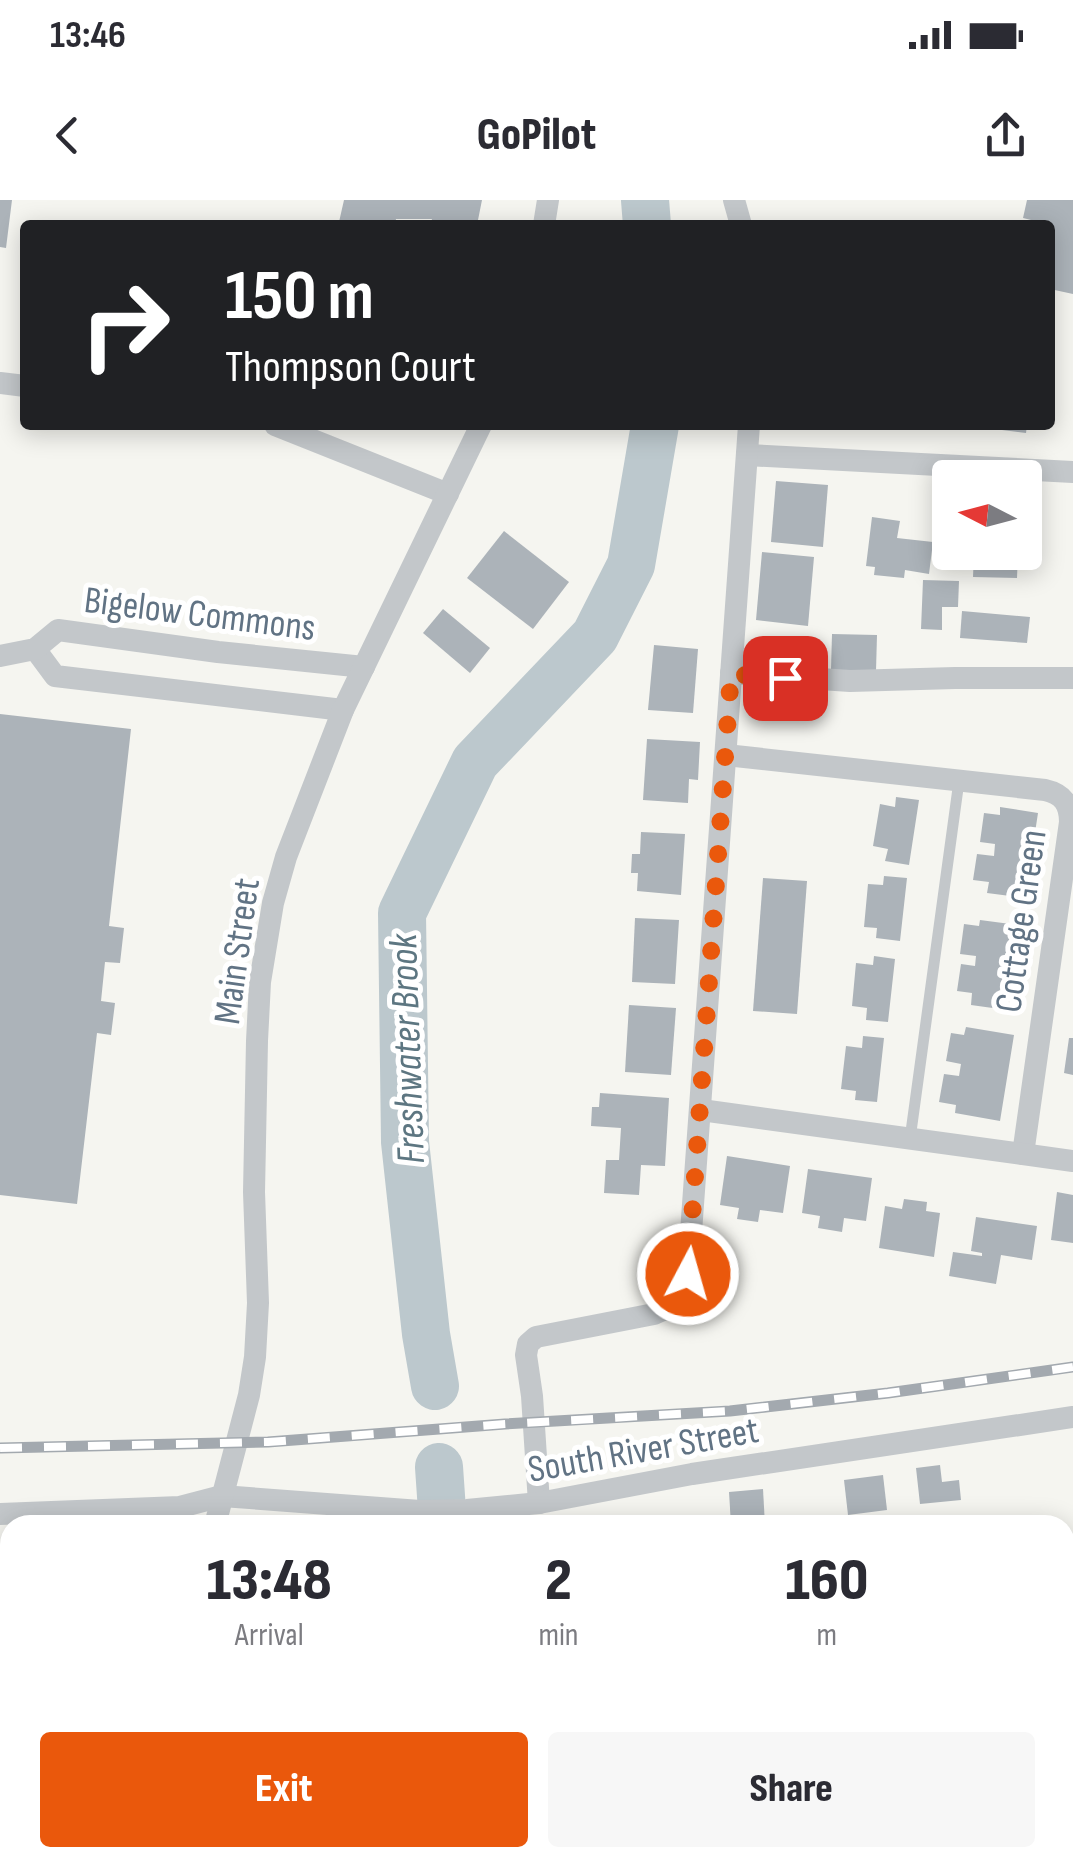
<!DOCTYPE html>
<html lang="en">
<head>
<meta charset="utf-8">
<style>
  :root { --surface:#fff; --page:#f7f7f7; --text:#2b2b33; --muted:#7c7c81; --accent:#ea580c }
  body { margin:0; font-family:"Sofia Sans Condensed",sans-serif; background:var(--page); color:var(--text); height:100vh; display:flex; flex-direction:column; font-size:38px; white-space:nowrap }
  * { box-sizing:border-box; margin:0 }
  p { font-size:32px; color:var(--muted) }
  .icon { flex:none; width:55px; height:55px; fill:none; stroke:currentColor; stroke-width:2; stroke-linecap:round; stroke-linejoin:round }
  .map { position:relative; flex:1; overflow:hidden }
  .side { position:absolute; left:0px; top:1315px; width:1075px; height:352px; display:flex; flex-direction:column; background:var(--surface); border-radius:30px 30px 0 0; box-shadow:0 5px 25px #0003 }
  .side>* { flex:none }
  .hud { position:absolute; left:20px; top:20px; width:1035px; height:210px; border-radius:10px; box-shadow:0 5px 25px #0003; background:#202124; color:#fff; overflow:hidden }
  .needle { width:65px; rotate:276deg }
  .controls { position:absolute; left:932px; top:260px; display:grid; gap:20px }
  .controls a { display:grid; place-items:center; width:110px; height:110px; border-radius:10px; background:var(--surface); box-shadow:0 5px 25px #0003; font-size:50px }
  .pin { position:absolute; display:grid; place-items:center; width:85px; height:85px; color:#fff; margin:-42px; border-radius:20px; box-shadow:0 5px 15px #0006 }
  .me { position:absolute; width:110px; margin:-55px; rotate:6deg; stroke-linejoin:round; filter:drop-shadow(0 0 8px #0008) }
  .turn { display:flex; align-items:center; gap:35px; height:210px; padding:0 40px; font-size:45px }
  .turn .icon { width:130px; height:130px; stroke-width:2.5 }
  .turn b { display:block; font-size:70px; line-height:85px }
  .eta { display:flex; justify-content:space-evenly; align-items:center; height:170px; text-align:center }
  .eta b { font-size:60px; font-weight:800; line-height:70px }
  .cta { display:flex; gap:20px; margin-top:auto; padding:20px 40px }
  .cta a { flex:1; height:115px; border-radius:10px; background:var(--accent); color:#fff; font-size:40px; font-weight:800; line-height:115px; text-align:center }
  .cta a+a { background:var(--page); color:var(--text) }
  .status { display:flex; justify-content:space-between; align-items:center; height:70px; padding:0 50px; background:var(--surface); direction:ltr }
  .status svg { height:28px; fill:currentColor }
  header { display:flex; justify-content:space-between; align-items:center; height:130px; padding:0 40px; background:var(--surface); font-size:45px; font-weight:800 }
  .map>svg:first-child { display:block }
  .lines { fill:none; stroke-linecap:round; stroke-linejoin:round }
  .river { stroke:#bcc8cd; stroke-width:48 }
  .building { fill:#acb3b9 }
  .service { stroke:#c3c7ca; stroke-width:11 }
  .minor { stroke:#c3c7ca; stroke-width:22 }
  .rail-casing { stroke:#a3a9af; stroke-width:11 }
  .rail { stroke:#fff; stroke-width:8; stroke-dasharray:22; stroke-linecap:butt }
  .route { stroke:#ea580c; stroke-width:18; stroke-dasharray:0 32.4 }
  .labels { text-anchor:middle; stroke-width:10; stroke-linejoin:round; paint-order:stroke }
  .street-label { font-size:38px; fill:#617384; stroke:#fff }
  .water-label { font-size:40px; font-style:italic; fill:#5d7681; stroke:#fff }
</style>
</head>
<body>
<div class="status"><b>13:46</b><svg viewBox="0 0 49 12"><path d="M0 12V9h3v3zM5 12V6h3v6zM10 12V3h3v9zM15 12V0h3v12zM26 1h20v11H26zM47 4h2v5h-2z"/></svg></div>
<header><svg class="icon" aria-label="back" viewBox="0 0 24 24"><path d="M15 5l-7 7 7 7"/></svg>GoPilot<svg class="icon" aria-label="share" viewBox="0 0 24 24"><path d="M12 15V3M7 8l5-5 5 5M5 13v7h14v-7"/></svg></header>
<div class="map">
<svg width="1073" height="1667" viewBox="0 0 1073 1667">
  <rect width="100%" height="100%" fill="#f5f5f0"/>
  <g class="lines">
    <g class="river">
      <polyline points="645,0 647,25"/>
      <polyline points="435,1186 426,1134 405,942 402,713 475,562 595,436 631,365 655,225"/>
      <polyline points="439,1267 443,1325"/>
      <polyline points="431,1667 433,1658"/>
    </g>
  </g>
  <g class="building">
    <polygon points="0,0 12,0 6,48 0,47"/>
    <polygon points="344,0 482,0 477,25 430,25 432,19 396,19 395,25 339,22"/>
    <polygon points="1027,0 1073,0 1073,94 1050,89 1050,25 1035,25 1035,21 1023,18"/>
    <polygon points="1003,225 1027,225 1026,233 1002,230"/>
    <polygon points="776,281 828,285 823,347 771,342"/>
    <polygon points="872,317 900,321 897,338 933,342 929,374 905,370 904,378 874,375 875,367 866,366"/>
    <polygon points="504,331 569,382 533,429 467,378"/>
    <polygon points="762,352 814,357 808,426 756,420"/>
    <polygon points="974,352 1018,352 1017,378 973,377"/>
    <polygon points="923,380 959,381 958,407 942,407 942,430 921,429"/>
    <polygon points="443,409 490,448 470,473 423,433"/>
    <polygon points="962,411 1030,417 1027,443 960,438"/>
    <polygon points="832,434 877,435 876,471 831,470"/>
    <polygon points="654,445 698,449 693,513 648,510"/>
    <polygon points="0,514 131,529 109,726 124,728 120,763 105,762 101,801 115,803 111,835 97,833 77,1004 0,995"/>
    <polygon points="647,539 700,542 698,580 689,579 688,603 643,600"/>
    <polygon points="896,597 919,600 909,665 885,661 888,649 873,646 880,604 895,607"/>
    <polygon points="1000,607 1038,613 1025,698 987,693 989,682 973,680 977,654 994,656 995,644 980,642 984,613 1000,615"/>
    <polygon points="641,632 685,634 681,695 637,691 638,673 631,673 632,654 640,654"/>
    <polygon points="884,676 907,678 900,741 876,738 877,728 864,727 868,684 883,685"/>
    <polygon points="763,678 807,681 797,814 753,811"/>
    <polygon points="635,718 679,720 675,784 632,782"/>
    <polygon points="980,720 1018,725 1007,810 971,805 972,793 957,791 961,764 975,766 976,756 960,754 964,724 979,726"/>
    <polygon points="874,756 895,759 888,822 866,820 867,808 852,806 856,763 873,765"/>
    <polygon points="629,805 676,808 671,875 625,872"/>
    <polygon points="966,827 1014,835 1000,921 955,913 956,905 939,902 944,874 959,876 961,864 946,861 951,833 964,835"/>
    <polygon points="863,836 884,838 877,902 855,900 856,891 841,889 846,846 862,848"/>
    <polygon points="1069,838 1073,838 1073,875 1064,873"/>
    <polygon points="600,893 669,898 665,966 641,965 639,995 604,993 606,960 619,960 621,928 591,926 592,907 599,907"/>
    <polygon points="727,956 790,966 783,1013 760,1010 758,1022 737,1019 739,1008 720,1005"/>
    <polygon points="808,969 872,978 866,1021 844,1018 842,1032 818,1028 820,1016 802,1013"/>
    <polygon points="1057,992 1073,995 1073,1043 1051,1040"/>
    <polygon points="904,999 927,1002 926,1011 940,1013 934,1057 879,1048 885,1006 902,1009"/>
    <polygon points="976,1017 1037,1026 1032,1060 1001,1055 996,1084 949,1076 953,1052 982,1056 982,1053 971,1051"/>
    <polygon points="940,1265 942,1282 959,1280 961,1300 920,1304 916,1268"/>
    <polygon points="883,1275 887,1310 848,1315 844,1280"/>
    <polygon points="763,1289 765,1325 731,1325 729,1292"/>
    <polygon points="10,1433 10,1562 0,1563 0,1434"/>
  </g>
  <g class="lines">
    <polyline class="service" points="910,939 959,581"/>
    <g class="minor">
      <polyline points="734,0 741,25"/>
      <polyline points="544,25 548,0"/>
      <polyline points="0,183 25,186"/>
      <polyline points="275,225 448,294"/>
      <polyline points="747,255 1073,272"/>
      <polyline points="35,449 55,476 343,510"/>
      <polyline points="0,456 35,449 58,430 218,452 364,467"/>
      <polyline points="731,473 850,481 955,478 1073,478"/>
      <path d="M726 555 1045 590C1063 594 1070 604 1070 622L1023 954"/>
      <polyline points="701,910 1073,961"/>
      <path d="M539 1303 532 1196 526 1155 528 1144 536 1137 654 1114C677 1105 681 1098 688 1074L749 225"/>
      <polyline points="0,1314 180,1307 222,1296 420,1311 467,1310 539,1303 692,1274 1073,1217"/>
      <polyline points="215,1325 249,1195 255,1157 258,1103 254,992 257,841 260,782 273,703 286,657 343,510 481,225"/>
    </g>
    <g class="rail-casing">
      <polyline id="rail" points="0,1248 268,1242 505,1224 730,1211 888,1193 1073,1167"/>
    </g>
    <use href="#rail" class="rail"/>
  </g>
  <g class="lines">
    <polyline class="route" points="688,1074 731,474 785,478"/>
  </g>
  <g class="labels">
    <g class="street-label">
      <text transform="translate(200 413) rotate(7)" y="13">Bigelow Commons</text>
      <text transform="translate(1020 721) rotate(-82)" y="13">Cottage Green</text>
      <text transform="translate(236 751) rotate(-82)" y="13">Main Street</text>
      <text transform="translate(643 1249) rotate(-10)" y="13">South River Street</text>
    </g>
    <g class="water-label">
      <text transform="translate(406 849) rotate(-92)" y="14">Freshwater Brook</text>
    </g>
  </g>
</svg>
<div class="controls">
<a><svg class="needle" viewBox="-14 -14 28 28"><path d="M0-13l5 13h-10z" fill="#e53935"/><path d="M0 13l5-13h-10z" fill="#7c7c81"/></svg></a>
</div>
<div class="pin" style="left:785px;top:478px;background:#d93025"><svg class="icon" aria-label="arrive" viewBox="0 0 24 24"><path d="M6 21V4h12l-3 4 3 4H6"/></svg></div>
<svg class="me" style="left:688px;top:1074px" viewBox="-20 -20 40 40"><circle r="17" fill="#ea580c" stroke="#fff" stroke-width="3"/><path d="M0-11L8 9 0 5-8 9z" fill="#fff"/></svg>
<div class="hud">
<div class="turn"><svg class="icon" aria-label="right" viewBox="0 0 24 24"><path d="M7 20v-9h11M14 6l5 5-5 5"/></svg><div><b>150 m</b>Thompson Court</div></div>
</div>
<section class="side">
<div class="eta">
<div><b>13:48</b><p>Arrival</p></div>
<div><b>2</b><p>min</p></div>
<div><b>160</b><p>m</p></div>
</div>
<div class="cta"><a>Exit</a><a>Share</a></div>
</section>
</div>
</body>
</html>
